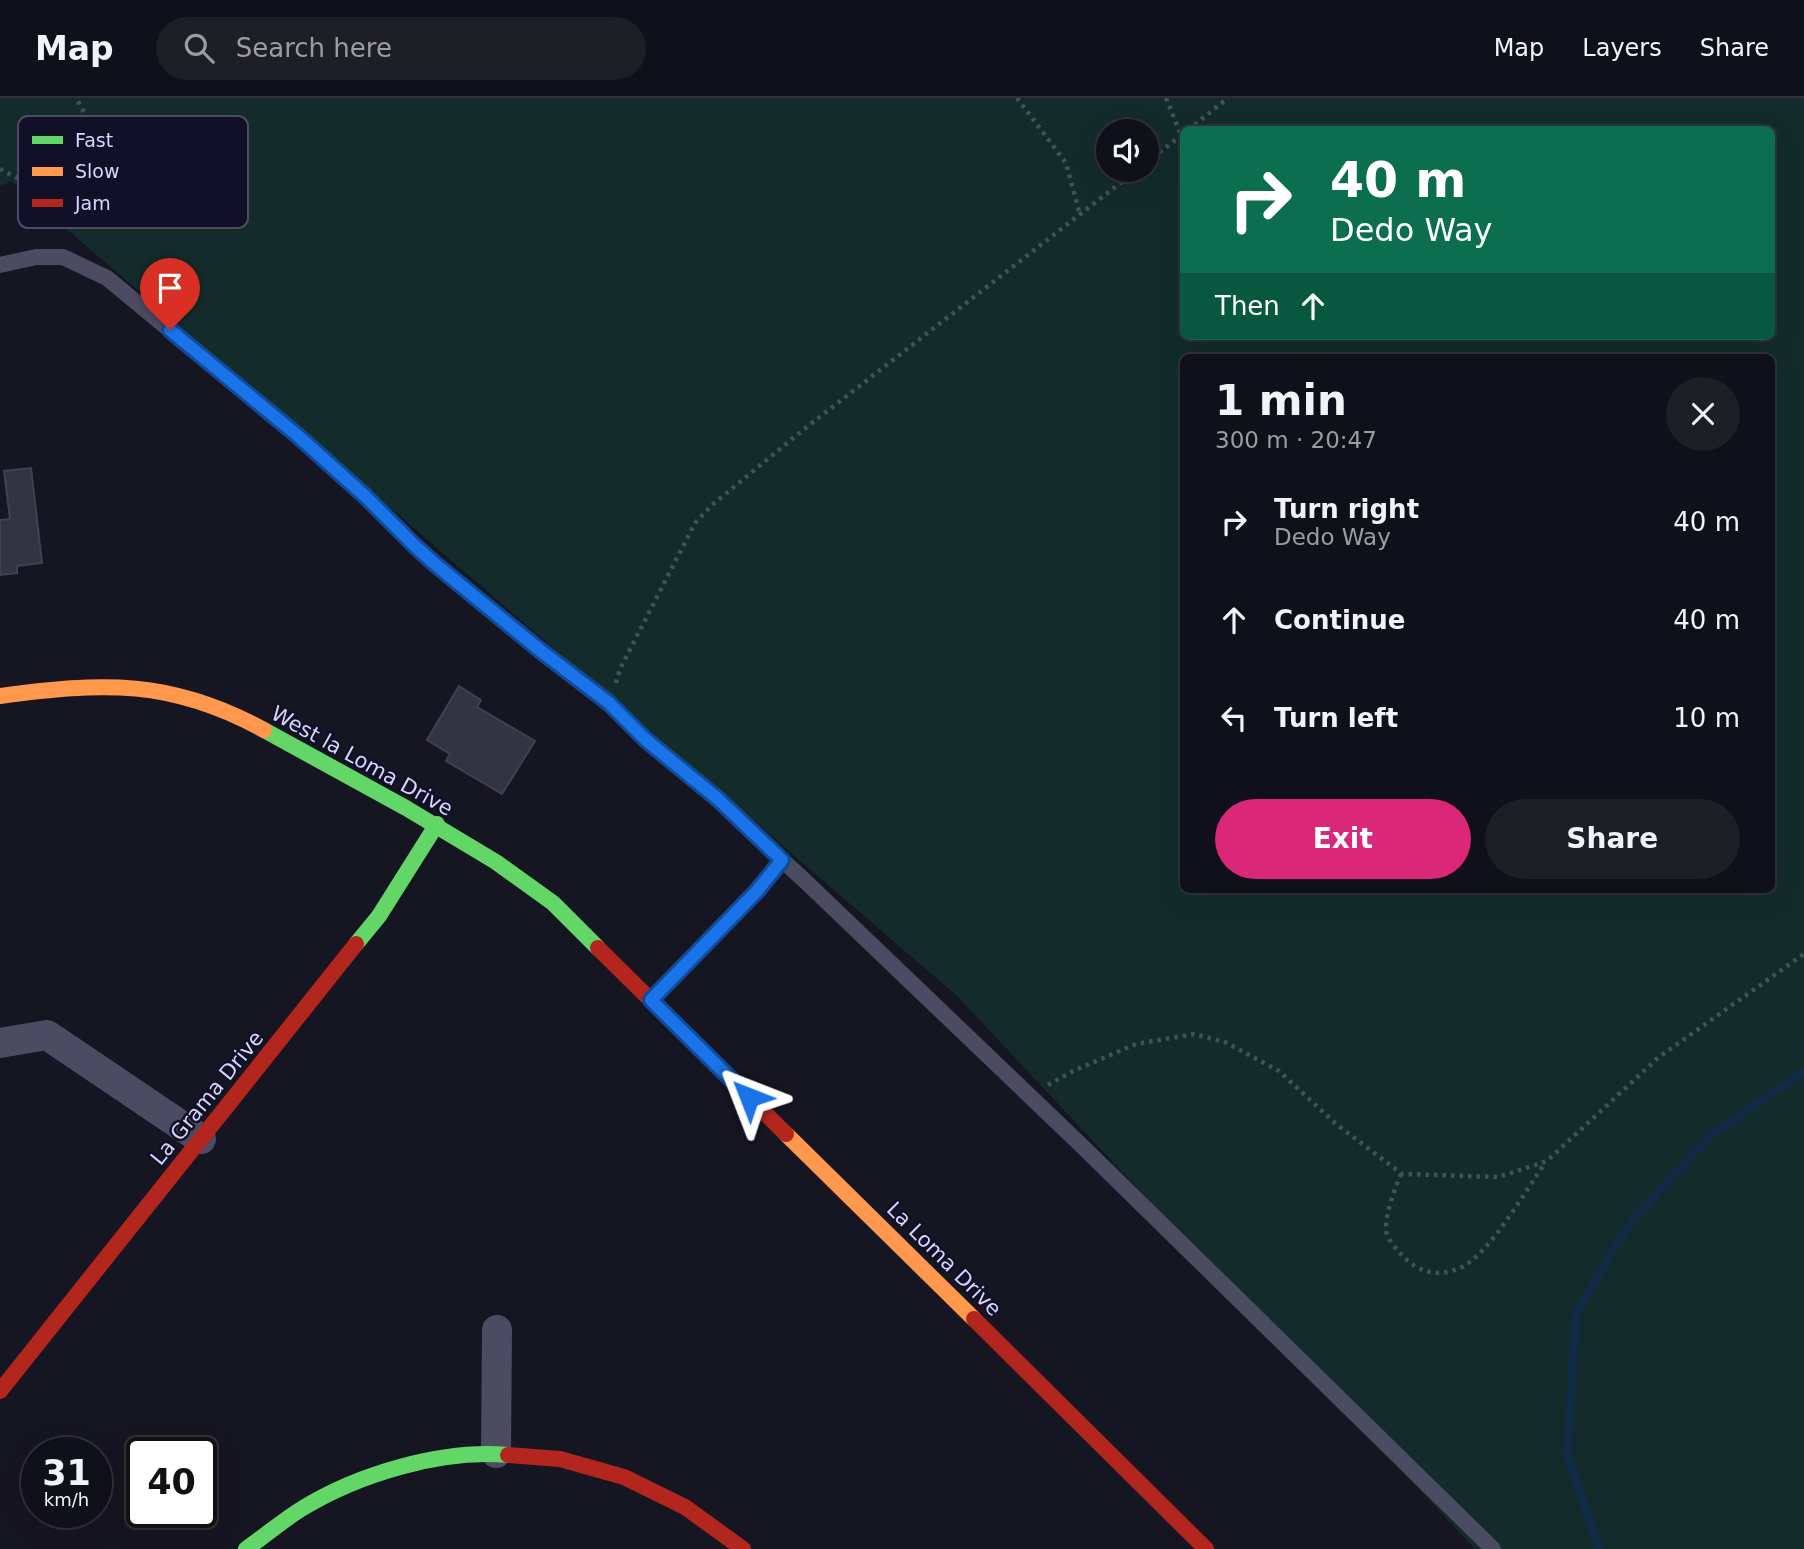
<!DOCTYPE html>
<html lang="en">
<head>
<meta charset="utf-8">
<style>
  :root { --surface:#10101a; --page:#1e1e27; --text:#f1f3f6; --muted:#9c9da2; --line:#303039; --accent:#db2777 }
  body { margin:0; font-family:"DejaVu Sans",sans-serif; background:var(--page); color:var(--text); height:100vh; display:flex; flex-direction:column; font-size:26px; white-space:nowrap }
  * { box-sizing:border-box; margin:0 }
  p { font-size:23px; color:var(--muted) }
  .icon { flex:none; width:38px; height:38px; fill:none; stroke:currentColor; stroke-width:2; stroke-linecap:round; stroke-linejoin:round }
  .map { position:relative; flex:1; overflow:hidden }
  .details { position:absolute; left:1180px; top:256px; width:595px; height:539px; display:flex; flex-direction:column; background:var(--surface); border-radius:10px; box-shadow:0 7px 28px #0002,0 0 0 2px var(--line) }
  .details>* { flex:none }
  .top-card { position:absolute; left:1180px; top:28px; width:595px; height:214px; border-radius:10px; box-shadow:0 7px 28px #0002,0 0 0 2px var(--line); background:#0b6e4f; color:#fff; overflow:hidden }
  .fabs { position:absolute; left:1096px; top:21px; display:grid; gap:14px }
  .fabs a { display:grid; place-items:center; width:63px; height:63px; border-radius:50%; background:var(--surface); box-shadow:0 7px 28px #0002,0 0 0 2px var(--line); font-size:35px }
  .speed { position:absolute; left:21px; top:1339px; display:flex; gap:14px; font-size:35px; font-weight:700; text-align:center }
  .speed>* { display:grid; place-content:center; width:91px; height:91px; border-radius:50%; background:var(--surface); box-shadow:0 7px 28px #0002,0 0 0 2px var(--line); line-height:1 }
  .speed small { font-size:18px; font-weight:400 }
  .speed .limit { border:4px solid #111; border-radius:10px; background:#fff; color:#111 }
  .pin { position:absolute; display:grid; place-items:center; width:60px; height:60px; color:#fff; margin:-72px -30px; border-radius:50% 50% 50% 0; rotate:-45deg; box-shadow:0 0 7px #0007 }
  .pin .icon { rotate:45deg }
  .me { position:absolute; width:77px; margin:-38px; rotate:315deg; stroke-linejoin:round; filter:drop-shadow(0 0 5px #0008) }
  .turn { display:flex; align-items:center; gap:24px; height:147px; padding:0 35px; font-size:32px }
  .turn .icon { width:91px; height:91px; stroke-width:2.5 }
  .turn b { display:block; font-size:49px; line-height:60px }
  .then { display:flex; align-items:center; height:66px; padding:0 35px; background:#0003; gap:14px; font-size:26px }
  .round { display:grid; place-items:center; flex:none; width:74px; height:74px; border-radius:37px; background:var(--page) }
  .headline { display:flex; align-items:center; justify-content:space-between; height:119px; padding:0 35px }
  h1 { font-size:42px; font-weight:600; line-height:52px }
  .action { display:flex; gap:14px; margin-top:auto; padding:14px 35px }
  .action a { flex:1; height:80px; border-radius:42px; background:var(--accent); color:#fff; font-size:28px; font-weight:600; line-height:80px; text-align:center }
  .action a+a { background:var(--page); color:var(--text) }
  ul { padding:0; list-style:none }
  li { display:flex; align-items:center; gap:21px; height:98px; padding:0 35px }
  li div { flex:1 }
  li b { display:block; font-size:26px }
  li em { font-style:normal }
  header { display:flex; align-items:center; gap:42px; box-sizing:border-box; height:98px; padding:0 35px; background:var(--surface); border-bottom:2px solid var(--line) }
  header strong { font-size:33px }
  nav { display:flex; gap:38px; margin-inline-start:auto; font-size:24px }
  .search { width:490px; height:63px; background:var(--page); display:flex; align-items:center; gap:18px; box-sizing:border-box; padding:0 24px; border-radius:38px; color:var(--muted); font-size:26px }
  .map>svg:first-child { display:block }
  .green { fill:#132c2b; fill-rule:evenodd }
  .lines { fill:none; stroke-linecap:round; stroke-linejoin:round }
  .stream { stroke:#112b47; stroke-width:8 }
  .building { fill:#343344; stroke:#424055; stroke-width:2 }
  .path { stroke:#44515c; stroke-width:4.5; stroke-dasharray:3.5 5; stroke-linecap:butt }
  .lane { stroke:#4b4c62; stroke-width:16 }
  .street { stroke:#4b4c62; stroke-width:30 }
  .fast { stroke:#63d668; stroke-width:16 }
  .slow { stroke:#ff974d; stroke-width:16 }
  .jam { stroke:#b3261e; stroke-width:16 }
  .route-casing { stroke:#114b97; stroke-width:18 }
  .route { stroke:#1a73e8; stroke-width:12 }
  .labels { text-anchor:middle; stroke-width:5; stroke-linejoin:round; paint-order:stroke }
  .street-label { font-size:21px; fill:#d7d7fe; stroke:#111027 }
  .key { fill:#111027; stroke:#4c4c68; stroke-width:2 }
  .key-label { font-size:19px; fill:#d7d7fe }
</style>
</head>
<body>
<header>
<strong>Map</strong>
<div class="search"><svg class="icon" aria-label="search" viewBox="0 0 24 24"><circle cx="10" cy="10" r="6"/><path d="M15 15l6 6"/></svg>Search here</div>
<nav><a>Map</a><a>Layers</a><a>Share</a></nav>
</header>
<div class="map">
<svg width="1804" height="1451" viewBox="0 0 1804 1451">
  <rect width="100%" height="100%" fill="#161522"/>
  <path class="green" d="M0 0H1804V1451H1475L957 898 11 83 0 89ZM1183 32H1771V238H1183ZM1108 33H1146V72H1108ZM1183 259H1771V791H1183Z"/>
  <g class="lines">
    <polyline class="stream" points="1599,1451 1567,1356 1576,1215 1630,1125 1708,1040 1804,973"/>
  </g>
  <g class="building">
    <polygon points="31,370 42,465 17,468 17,475 0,477 0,422 10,421 4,373"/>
    <polygon points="459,588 481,602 477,609 535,643 502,696 446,663 450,656 427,642"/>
  </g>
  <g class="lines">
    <g class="path">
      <polyline points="1017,0 1066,65 1080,117"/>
      <polyline points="1166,0 1181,37"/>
      <polyline points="1188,32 1228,0"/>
      <polyline points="1146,65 1183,36"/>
      <polyline points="0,71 25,84 47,92 64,84 99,59 92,28 76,0"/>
      <polyline points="616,585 620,571 695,425 712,407 803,332 1137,72"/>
      <polyline points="1048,987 1073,973 1136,946 1194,936 1225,944 1279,973 1336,1026 1402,1076 1499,1079 1547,1063 1659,959 1804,856"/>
      <path d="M1401 1076C1395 1090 1385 1117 1386 1132 1387 1141 1395 1149 1400 1155 1417 1174 1437 1181 1462 1169 1490 1155 1526 1092 1545 1065"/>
    </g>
    <g class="lane">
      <polyline points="0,167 36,159 63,159 107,180 297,337 365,398 415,448 498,519 609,605 646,642 718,701 782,762"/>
      <polyline points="757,793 782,762 804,782 1082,1048 1493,1451"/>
    </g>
    <g class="street">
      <polyline points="0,945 47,937 201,1041"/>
      <polyline points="496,1355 497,1232"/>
    </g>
    <g class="fast">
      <polyline points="264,632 406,710 496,764 553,805 598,850"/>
      <polyline points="356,846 379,818 437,726"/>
      <path d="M246 1451C265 1438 283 1422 303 1410 359 1376 442 1351 508 1357"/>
    </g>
    <g class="slow">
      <path d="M0 598C103 584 171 581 264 632"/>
      <polyline points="786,1036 974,1221"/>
    </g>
    <g class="jam">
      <polyline points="598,850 786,1036"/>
      <polyline points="651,902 757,793"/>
      <polyline points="974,1221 1206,1451"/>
      <polyline points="0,1293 356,846"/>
      <polyline points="508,1357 560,1361 624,1379 685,1409 743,1451"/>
    </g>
  </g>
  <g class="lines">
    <g class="route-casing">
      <polyline id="route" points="170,232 297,337 365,398 415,448 435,466 541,553 609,605 646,642 718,701 782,762 757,793 651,902 749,999"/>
    </g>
    <use href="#route" class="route"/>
  </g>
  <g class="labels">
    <g class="street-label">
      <text transform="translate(362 663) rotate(29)" y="7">West la Loma Drive</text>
      <text transform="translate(207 1000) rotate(-51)" y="7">La Grama Drive</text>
      <text transform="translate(944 1161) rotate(45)" y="7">La Loma Drive</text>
    </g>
  </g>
  <rect x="18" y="18" width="230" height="112" rx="10" class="key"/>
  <rect x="32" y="38" width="31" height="8" fill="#63d668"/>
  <rect x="32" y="69" width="31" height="9" fill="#ff974d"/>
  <rect x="32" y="101" width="31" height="8" fill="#b3261e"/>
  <g class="key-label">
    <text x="75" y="49">Fast</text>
    <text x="75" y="80">Slow</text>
    <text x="75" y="112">Jam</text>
  </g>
</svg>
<div class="fabs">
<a><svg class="icon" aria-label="sound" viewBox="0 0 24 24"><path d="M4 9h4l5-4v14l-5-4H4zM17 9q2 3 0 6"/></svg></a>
</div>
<div class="speed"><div>31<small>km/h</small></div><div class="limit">40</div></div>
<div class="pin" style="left:170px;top:232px;background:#d93025"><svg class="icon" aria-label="arrive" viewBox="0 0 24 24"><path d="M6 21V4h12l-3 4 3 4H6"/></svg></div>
<svg class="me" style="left:749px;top:999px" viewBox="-20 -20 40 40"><path d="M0-17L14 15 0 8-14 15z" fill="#1a73e8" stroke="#fff" stroke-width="4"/></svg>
<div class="top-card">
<div class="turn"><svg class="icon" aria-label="right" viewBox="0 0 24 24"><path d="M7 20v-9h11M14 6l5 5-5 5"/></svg><div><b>40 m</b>Dedo Way</div></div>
<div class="then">Then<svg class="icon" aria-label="ahead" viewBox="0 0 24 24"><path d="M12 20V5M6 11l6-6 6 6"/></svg></div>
</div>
<section class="details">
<div class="headline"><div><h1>1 min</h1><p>300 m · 20:47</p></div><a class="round"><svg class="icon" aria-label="close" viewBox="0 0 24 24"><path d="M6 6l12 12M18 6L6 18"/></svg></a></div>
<ul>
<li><svg class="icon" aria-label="right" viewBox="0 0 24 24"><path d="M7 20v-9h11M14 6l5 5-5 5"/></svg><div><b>Turn right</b><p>Dedo Way</p></div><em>40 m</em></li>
<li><svg class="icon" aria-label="ahead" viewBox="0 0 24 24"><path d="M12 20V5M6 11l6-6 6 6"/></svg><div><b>Continue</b></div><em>40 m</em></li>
<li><svg class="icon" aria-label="left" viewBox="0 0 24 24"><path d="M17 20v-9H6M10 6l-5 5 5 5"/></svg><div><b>Turn left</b></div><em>10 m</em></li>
</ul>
<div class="action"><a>Exit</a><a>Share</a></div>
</section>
</div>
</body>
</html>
